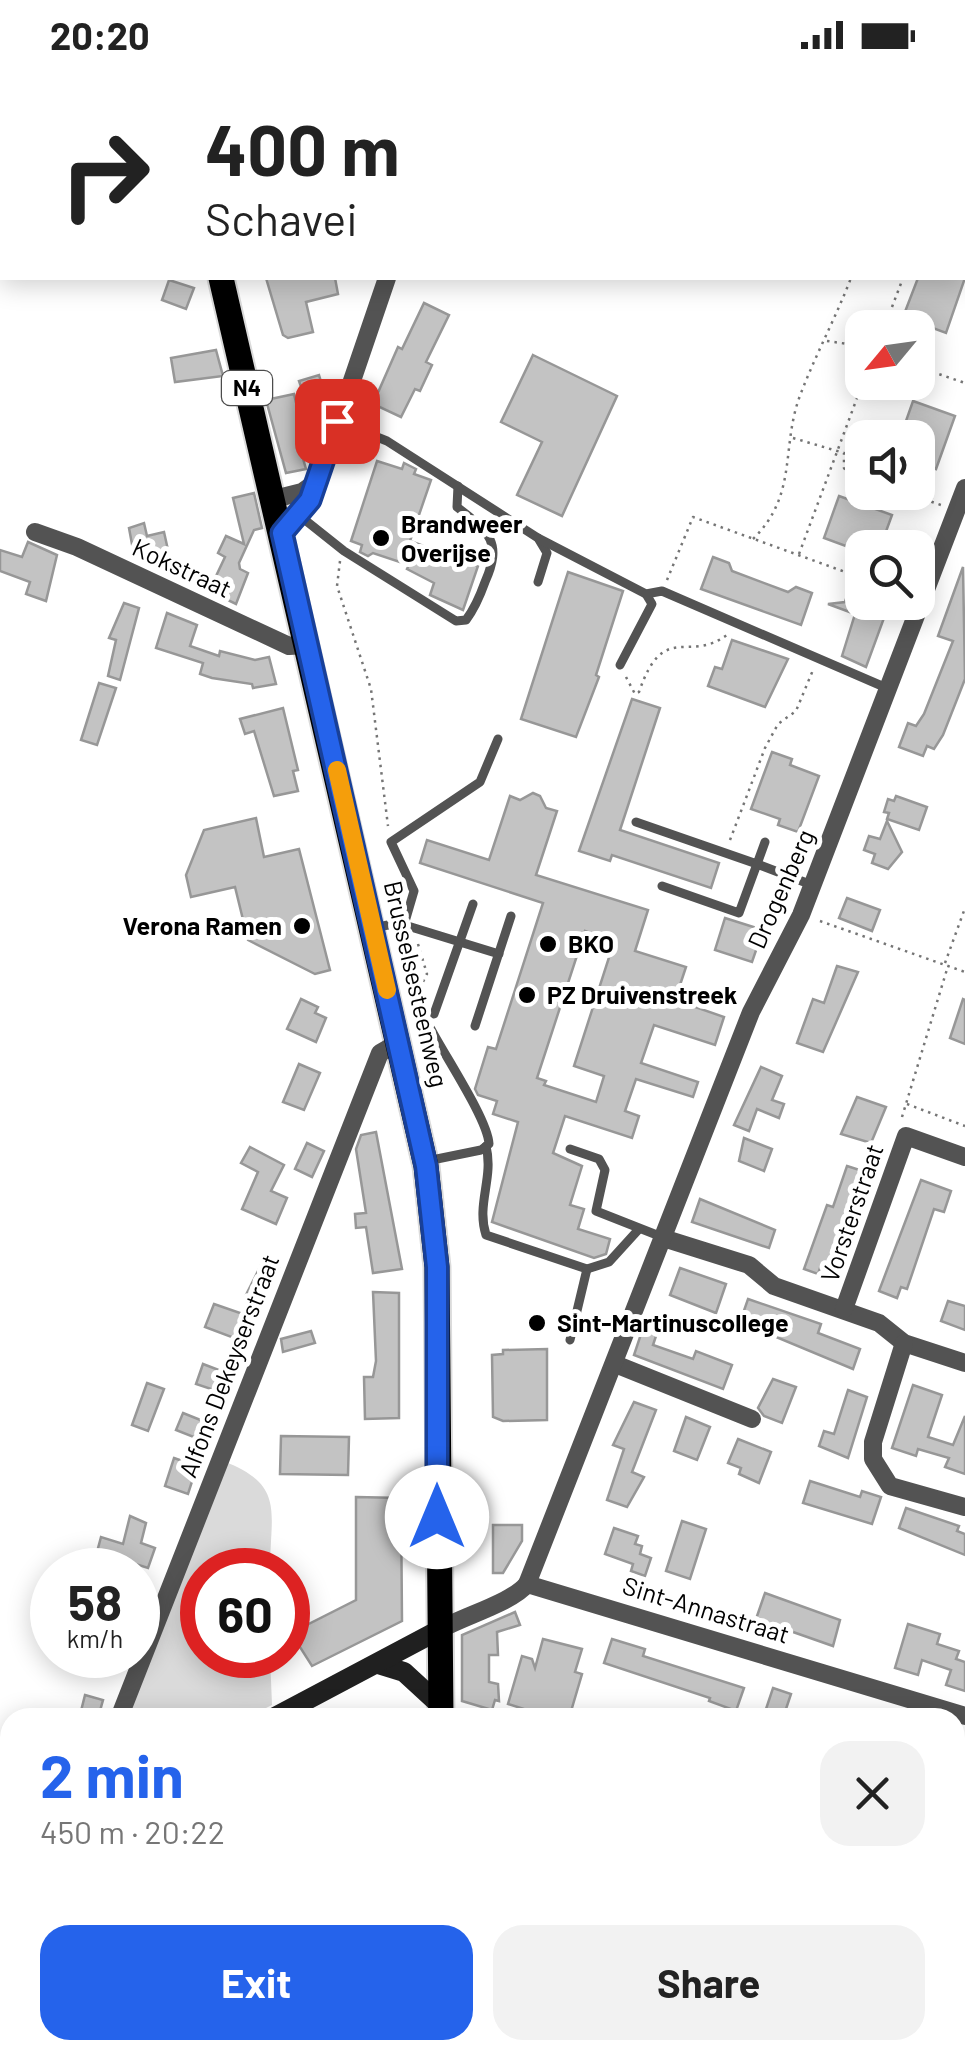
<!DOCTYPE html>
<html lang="en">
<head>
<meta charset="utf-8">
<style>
  :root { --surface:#fff; --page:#f2f2f2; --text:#222; --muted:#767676; --accent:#2563eb }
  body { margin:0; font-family:Barlow,sans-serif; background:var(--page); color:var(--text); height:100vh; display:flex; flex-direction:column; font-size:38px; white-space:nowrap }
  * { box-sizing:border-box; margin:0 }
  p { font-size:32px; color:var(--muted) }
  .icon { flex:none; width:55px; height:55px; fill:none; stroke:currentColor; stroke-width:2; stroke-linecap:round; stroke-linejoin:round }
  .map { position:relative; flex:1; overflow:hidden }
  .drawer { position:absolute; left:0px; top:1638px; width:965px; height:352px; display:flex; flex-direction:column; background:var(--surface); border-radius:30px 30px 0 0; box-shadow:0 5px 25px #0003 }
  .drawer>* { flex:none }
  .top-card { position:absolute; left:0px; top:0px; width:965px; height:210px; box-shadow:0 5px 25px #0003; background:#fff; color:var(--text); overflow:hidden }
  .needle { width:65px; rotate:241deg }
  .buttons { position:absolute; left:845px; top:240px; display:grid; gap:20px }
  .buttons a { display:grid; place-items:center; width:90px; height:90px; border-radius:20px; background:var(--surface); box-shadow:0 5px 25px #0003; font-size:50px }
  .speed { position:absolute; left:30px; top:1478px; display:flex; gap:20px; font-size:50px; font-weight:700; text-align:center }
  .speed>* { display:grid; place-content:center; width:130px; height:130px; border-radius:50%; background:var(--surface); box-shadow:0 5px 25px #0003; line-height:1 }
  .speed small { font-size:25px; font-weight:400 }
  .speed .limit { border:15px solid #d22; background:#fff; color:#111 }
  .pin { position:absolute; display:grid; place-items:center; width:85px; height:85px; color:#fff; margin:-42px; border-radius:20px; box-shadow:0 5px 15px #0006 }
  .me { position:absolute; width:110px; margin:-55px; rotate:0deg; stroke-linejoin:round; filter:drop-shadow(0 0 8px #0008) }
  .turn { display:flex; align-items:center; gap:35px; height:210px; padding:0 40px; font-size:45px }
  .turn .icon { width:130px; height:130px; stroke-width:2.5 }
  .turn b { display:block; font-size:70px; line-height:85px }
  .round { display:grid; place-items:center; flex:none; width:105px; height:105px; border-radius:30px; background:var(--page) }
  .head { display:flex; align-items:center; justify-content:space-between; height:170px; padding:0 40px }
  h1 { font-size:60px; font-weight:700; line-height:75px; color:var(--accent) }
  .cta { display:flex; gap:20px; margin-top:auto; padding:20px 40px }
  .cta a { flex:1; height:115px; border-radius:30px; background:var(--accent); color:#fff; font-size:40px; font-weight:700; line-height:115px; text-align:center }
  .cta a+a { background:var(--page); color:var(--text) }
  .status { display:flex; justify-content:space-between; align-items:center; height:70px; padding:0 50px; background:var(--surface); direction:ltr }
  .status svg { height:28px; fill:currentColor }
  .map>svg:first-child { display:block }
  .green { fill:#dadada }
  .building { fill:#c3c3c3; stroke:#979797; stroke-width:2.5; fill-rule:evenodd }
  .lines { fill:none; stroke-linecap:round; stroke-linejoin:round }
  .primary-casing { stroke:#dbdbdb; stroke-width:29 }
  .path { stroke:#757575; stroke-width:2.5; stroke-dasharray:2.5 5; stroke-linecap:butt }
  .lane { stroke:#535353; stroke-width:9 }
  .street { stroke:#535353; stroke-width:18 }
  .secondary { stroke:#202020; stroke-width:20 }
  .primary { stroke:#000; stroke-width:25 }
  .route-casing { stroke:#184099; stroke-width:25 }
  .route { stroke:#2563eb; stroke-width:18 }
  .slow { stroke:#f59e0b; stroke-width:18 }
  .poi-dot { fill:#000; stroke:#fff; stroke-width:4 }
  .labels { text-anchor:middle; stroke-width:10; stroke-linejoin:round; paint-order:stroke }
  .shield { fill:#fff; stroke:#4c4c4c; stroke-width:2.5 }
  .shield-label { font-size:22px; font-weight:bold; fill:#000 }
  .poi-label { font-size:25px; font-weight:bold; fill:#000; stroke:#fff; text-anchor:start }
  .street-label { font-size:25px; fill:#000; stroke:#fff }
</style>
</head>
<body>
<div class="status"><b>20:20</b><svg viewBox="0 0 49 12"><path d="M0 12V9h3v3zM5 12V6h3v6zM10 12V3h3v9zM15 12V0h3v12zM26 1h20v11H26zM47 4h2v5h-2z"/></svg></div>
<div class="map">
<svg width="965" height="1988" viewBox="0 0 965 1988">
  <rect width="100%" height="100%" fill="#fff"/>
  <path class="green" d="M223 1391C286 1415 270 1442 270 1500H202V1585H270L272 1635 248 1647 124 1648Z"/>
  <g class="building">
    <polygon points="266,208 335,208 338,224 306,232 313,262 288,268 283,265"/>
    <polygon points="918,208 965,208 946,263 903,247"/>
    <polygon points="169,210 194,218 186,239 162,230"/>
    <polygon points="424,233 449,245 426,292 432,295 420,321 415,319 401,347 373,334 398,277 402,279"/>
    <polygon points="216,280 223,306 175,312 171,288"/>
    <polygon points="533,285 617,326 562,446 517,425 542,372 501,352"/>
    <polygon points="319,305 324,322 305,328 299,311"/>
    <polygon points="294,324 308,384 302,385 306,399 286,403 266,330"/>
    <polygon points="913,331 955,346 936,399 918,392 918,368 900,368"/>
    <polygon points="377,391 402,399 404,393 416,399 414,404 431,410 410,471 478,496 463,540 430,525 434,513 407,499 409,495 373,483 368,486 360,482 362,475 351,471"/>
    <polygon points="254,423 262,458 254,460 239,493 240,499 248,503 236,534 209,521 225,487 218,483 226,466 244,474 233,428"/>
    <polygon points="839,426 892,445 880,478 862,478 862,482 824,468"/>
    <polygon points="144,453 147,466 164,462 170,489 153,493 150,481 134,485 129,458"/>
    <polygon points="28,472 57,485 46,531 26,524 30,512 0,501 0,480 22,487"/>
    <polygon points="713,487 729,493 732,501 788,522 796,517 812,523 801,555 701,519"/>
    <polygon points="963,497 965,609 943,665 934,679 927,676 923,686 899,677 908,653 916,656 924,644 953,571 938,566"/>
    <polygon points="568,502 623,521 596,605 599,607 576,667 521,649"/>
    <polygon points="848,523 862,528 862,532 888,537 866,597 842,586 855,544 828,534 845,532"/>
    <polygon points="124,533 139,538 120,610 108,606 116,570 109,568"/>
    <polygon points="167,543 197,555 190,576 219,586 220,581 255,590 269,587 276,614 253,618 252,614 212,608 200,604 203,593 156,578"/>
    <polygon points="732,570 788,589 765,637 708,616 715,597 722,599"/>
    <polygon points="99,613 116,618 97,675 81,670"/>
    <polygon points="632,629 660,638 620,760 719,793 711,818 612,785 610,791 579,781"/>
    <polygon points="283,638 298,700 293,701 298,721 274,726 254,661 245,664 240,649"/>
    <polygon points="772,682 792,689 790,695 819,706 798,762 778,755 780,749 751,739"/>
    <path d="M533 723 540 726 546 738 557 741 536 805 648 840 635 881 686 897 675 930 724 947 715 975 654 955 641 993 698 1012 693 1027 636 1009 625 1041 639 1046 632 1068 565 1046 553 1083 582 1096 570 1135 584 1139 578 1159 610 1169 606 1184 594 1188 492 1152 518 1052 493 1044 497 1031 478 1025 475 1019 488 977 496 979 543 833 420 793 427 770 489 790 510 726 520 730ZM585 861 614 872 574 996 604 1006 596 1032 544 1015 546 1011 537 1008Z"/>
    <polygon points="896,726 927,737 919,760 887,749 889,743 884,742 888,729 894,731"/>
    <polygon points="256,748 264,787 299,779 330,900 315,904 248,870 235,817 191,827 186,805 204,760"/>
    <polygon points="887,751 902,782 888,799 872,793 875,784 864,780 869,766 880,769"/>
    <polygon points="847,828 880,840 872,861 839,848"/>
    <polygon points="725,848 763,860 752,892 715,880"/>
    <polygon points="837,896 858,902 823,982 797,973 813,929 824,933"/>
    <polygon points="301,929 318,937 315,943 326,948 316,972 287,959"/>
    <polygon points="963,929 965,930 965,974 950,968"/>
    <polygon points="299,994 320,1003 304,1040 283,1032"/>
    <polygon points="761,997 782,1006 772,1030 784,1034 779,1048 757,1039 749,1061 734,1055"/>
    <polygon points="857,1027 886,1037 871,1073 841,1064"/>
    <polygon points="376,1062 402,1199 373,1203 366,1157 356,1158 355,1144 366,1143 356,1079 361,1065"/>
    <polygon points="744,1068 772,1079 764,1101 739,1091"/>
    <polygon points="307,1073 324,1081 312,1107 295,1099"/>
    <polygon points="250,1077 284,1095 271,1121 287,1128 276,1154 242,1139 258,1102 241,1093"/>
    <polygon points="847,1096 869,1103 846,1157 850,1158 836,1201 821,1195 818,1204 804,1199 827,1135 833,1137"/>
    <polygon points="921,1110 951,1121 944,1142 934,1139 907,1219 901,1217 897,1228 879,1221"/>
    <polygon points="700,1129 775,1160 769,1178 692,1152"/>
    <polygon points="266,1185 281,1193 261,1234 245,1227"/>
    <polygon points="680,1198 726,1214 716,1243 670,1225"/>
    <polygon points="373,1222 399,1223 399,1348 365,1349 364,1307 373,1307 376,1291"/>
    <polygon points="748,1229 821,1254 818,1263 860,1279 853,1299 740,1252"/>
    <polygon points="948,1231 965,1236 965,1260 941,1251"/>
    <polygon points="214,1234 243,1244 234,1268 205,1257"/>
    <polygon points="644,1255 658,1260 653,1275 693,1289 696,1281 732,1295 723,1319 634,1285"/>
    <polygon points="311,1261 315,1273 283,1282 281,1269"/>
    <polygon points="547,1279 547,1350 503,1351 493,1347 492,1285 503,1284 503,1280"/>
    <polygon points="203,1294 224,1302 217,1321 196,1314"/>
    <polygon points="773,1309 796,1317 782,1353 764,1346 758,1338"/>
    <polygon points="147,1313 164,1319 148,1361 132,1355"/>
    <polygon points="913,1315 942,1325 928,1367 953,1375 965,1346 965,1404 945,1397 949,1388 918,1379 916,1386 892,1378"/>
    <polygon points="848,1320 867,1327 848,1388 819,1376 824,1361 834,1364"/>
    <polygon points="634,1332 656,1340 632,1402 644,1407 627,1437 607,1430 624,1379 613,1375"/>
    <polygon points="183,1343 203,1351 196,1368 176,1360"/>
    <polygon points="686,1347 710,1357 697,1390 674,1381"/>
    <polygon points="281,1366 349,1367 348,1405 280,1404"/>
    <polygon points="738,1369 771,1382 759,1413 739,1404 741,1398 728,1393"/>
    <polygon points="174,1388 197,1396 188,1424 165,1416"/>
    <polygon points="810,1411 860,1427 862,1421 881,1427 872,1454 803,1433"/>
    <polygon points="356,1427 401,1428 402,1551 312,1596 291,1563 356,1530"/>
    <polygon points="906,1438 959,1456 957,1461 965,1464 965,1485 899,1458"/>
    <polygon points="130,1446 146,1453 141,1473 155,1478 148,1498 97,1482 101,1467 123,1474"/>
    <polygon points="682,1451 706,1459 690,1509 666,1501"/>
    <polygon points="493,1455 522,1455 522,1471 503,1503 493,1503"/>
    <polygon points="614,1458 638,1466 635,1474 642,1476 640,1484 651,1488 645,1506 631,1501 633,1494 605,1484"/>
    <polygon points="765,1523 840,1550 833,1576 756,1549"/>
    <polygon points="515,1542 520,1555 497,1562 498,1585 489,1585 489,1612 498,1614 499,1631 495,1630 492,1640 462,1631 462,1565"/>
    <polygon points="908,1554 940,1564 937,1574 959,1581 956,1589 965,1592 965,1621 946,1615 951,1600 922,1590 918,1605 895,1598"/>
    <polygon points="543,1569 582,1579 575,1602 582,1604 569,1648 552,1648 508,1634 522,1586 532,1589 535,1598"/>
    <polygon points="612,1569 645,1579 643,1586 744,1618 736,1641 709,1631 710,1628 604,1593"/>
    <polygon points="773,1618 791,1624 783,1648 763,1648"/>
    <polygon points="85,1625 103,1630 98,1648 80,1645"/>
  </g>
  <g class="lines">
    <g class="primary-casing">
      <g id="primary">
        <polyline points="179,0 179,2"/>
        <polyline points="221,208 426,1096 437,1197 441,1648"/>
        <polyline points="442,1980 442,1988"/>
      </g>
    </g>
    <g class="path">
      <polyline points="962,165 965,165"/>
      <polyline points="962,185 965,184"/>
      <polyline points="884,258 903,208"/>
      <polyline points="827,271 862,276"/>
      <polyline points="918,297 965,313"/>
      <polyline points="793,368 844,383 844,398 862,421"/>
      <polyline points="846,383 862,380"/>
      <polyline points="918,401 929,412 932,429"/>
      <polyline points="864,422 872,428 881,422"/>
      <polyline points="903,422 941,435"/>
      <path d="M753 469C799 424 780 376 801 323 816 284 836 247 851 208"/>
      <polyline points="799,484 863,312"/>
      <polyline points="340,491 337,516 371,619 388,756"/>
      <polyline points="667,510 693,447 862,508"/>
      <path d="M626 607 635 624 639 622C664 549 689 595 728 564"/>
      <polyline points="730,770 765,678 778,654 796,641 813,600"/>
      <polyline points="820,851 965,902"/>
      <polyline points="418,874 427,904 418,922 422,937"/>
      <polyline points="945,893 965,838"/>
      <polyline points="907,1034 965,1056"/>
      <polyline points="902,1047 948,896"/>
    </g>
    <g class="lane">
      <polyline points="337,351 387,371 538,468 547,483 538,512"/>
      <path d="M300 446 344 481 456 551 466 550C475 538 480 526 485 512 503 472 489 462 457 437L458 416"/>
      <polyline points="538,468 646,524 662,521 889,619"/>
      <polyline points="620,595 652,534 646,524"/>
      <polyline points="636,752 757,794 765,772"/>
      <polyline points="662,816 739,843 757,794 812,815"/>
      <polyline points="404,855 414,821 391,772 480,712 498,669"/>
      <polyline points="373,858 398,853 499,884"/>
      <polyline points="434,944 473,834"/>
      <polyline points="475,956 511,846"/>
      <path d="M486 1076C494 1108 476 1134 486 1165L587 1199 570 1270"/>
      <polyline points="570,1079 599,1089 605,1100 596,1141 662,1167"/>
      <path d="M427 1091 481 1080 489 1074C488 1050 445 986 431 959"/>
      <polyline points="587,1199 609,1192 639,1159"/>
    </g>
    <g class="street">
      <polyline points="802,0 809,2"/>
      <polyline points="464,2 464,0"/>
      <polyline points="962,62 965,63"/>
      <polyline points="274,429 302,422 316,412"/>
      <polyline points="35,462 77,477 289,576 307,575"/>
      <polyline points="281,463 311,431 387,208"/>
      <polyline points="663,1168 749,1195 774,1216 879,1253 904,1273 965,1293"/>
      <polyline points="844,1239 906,1066 965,1087"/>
      <polyline points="904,1273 873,1372 873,1389 890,1416 965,1437"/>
      <polyline points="615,1294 752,1349"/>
      <polyline points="527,1514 751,942 801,845 965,418"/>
      <path d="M439 1560C464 1546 513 1532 527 1514L965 1646"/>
      <polyline points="119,1648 380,983 399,972"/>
      <polyline points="666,1980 687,1988"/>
    </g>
    <g class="secondary">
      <polyline points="378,1594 404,1602 441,1636"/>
      <polyline points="273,1648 439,1560"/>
      <polyline points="0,1763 10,1761"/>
    </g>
    <use href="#primary" class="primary"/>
  </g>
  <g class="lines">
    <g class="route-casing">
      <polyline id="route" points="337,351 310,430 282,463 426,1096 437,1197 437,1447"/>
    </g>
    <use href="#route" class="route"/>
    <polyline class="slow" points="337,700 387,920"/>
  </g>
  <g class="poi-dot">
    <circle cx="381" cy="468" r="10"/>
    <circle cx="302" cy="856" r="10"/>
    <circle cx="548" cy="874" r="10"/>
    <circle cx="527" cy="925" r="10"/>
    <circle cx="537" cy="1253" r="10"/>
  </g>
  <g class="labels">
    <rect class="shield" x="222" y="301" width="50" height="34" rx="8"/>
    <g class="shield-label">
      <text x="247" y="326">N4</text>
    </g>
    <g class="poi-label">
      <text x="401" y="463">Brandweer<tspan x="401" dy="29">Overijse</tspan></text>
      <text x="282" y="865" text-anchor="end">Verona Ramen</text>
      <text x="568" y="883">BKO</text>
      <text x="547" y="934">PZ Druivenstreek</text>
      <text x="557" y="1262">Sint-Martinuscollege</text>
    </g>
    <g class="street-label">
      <text transform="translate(182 498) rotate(25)" y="9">Kokstraat</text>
      <text transform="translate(781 819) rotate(-66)" y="9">Drogenberg</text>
      <text transform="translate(416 914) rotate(77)" y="9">Brusselsesteenweg</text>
      <text transform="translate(852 1143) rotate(-71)" y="9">Vorsterstraat</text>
      <text transform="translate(229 1296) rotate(-69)" y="9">Alfons Dekeyserstraat</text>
      <text transform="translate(706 1540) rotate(17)" y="9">Sint-Annastraat</text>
    </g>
  </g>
</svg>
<div class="buttons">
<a><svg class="needle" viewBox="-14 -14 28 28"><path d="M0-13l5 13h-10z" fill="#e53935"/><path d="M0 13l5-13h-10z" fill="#767676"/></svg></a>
<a><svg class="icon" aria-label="sound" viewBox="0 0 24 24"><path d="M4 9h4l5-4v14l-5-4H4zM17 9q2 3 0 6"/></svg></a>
<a><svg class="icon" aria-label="search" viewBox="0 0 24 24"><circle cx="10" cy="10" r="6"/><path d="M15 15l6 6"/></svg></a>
</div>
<div class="speed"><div>58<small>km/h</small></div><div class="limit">60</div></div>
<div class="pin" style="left:337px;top:351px;background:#d93025"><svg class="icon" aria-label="arrive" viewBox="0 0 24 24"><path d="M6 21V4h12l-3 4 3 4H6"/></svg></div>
<svg class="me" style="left:437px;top:1447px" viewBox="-20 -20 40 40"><circle r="19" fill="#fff"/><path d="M0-13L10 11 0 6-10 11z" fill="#2563eb"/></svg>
<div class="top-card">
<div class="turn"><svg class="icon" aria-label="right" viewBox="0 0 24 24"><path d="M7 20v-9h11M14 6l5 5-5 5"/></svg><div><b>400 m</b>Schavei</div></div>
</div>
<section class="drawer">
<div class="head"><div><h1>2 min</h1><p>450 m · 20:22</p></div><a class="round"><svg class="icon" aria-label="close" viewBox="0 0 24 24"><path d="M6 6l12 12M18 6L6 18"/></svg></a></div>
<div class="cta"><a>Exit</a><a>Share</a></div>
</section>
</div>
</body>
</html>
